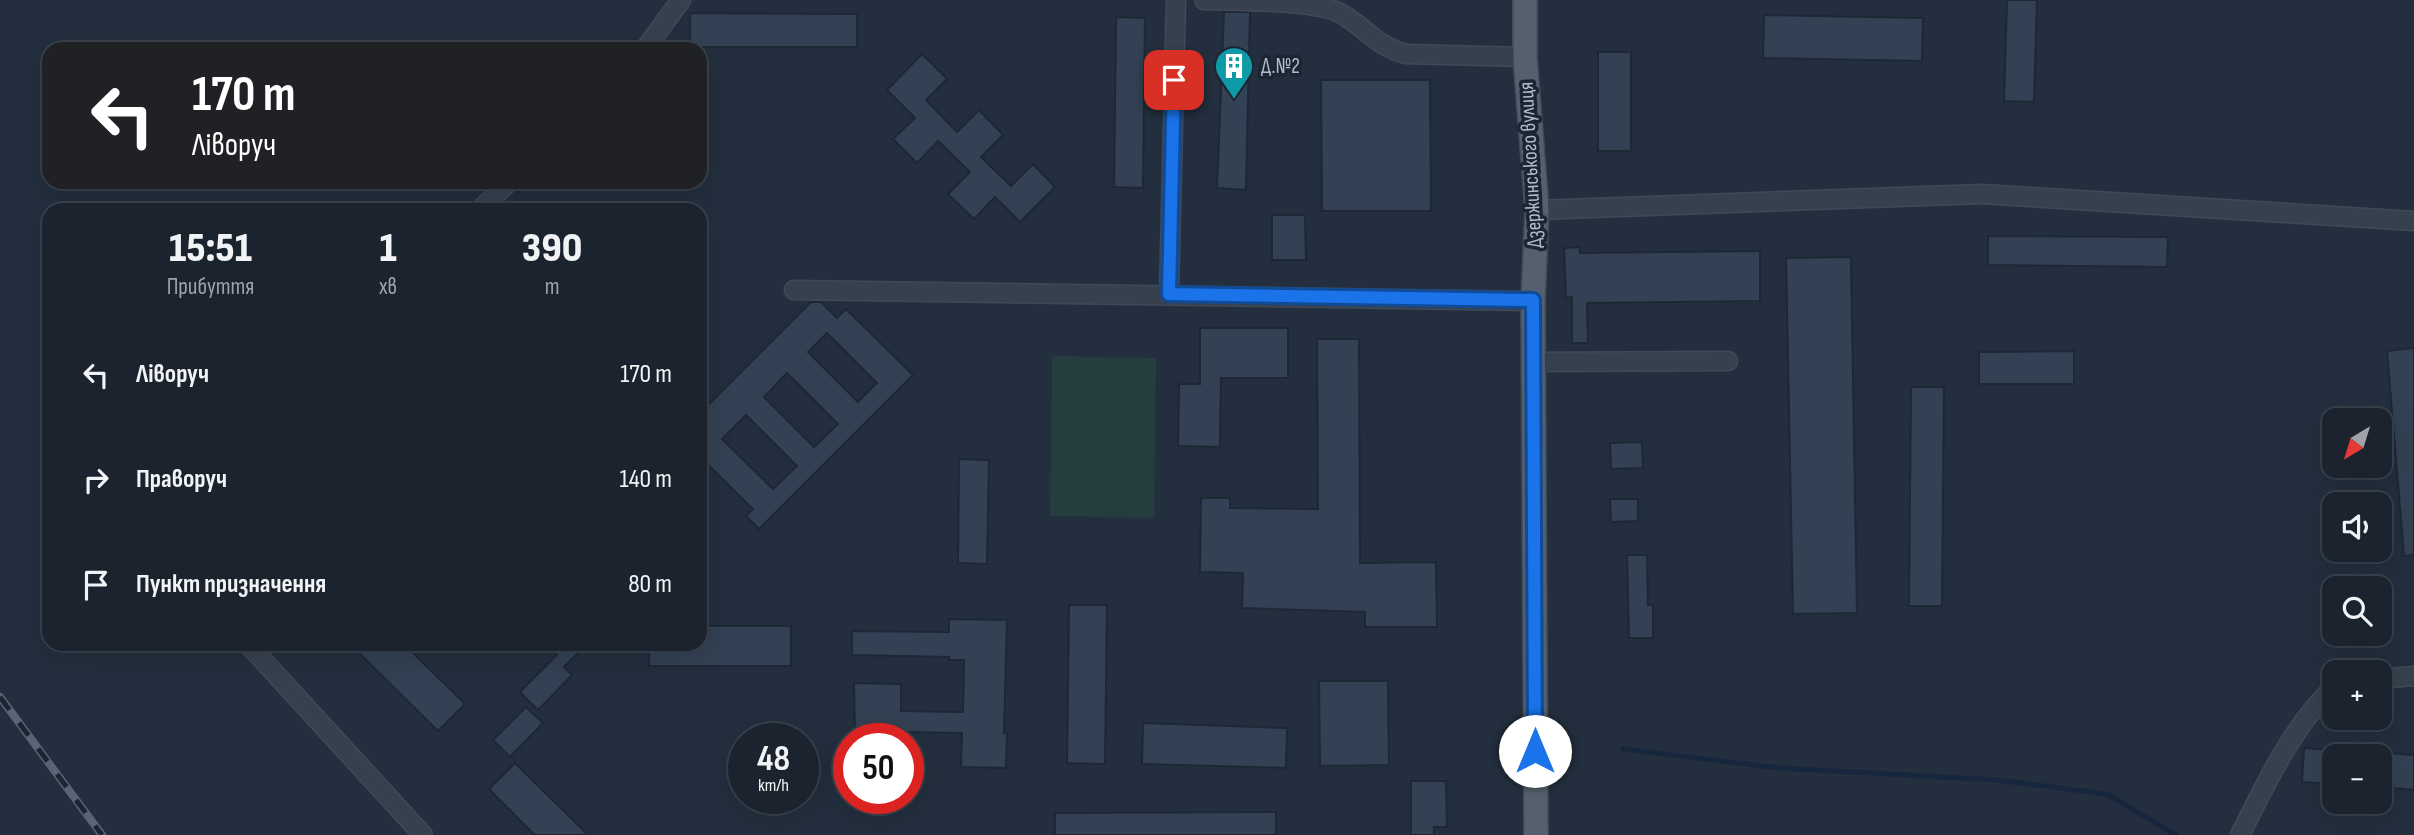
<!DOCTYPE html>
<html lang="uk">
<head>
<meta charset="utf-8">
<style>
  :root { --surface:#1a232e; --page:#232b36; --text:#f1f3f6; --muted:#9fa4aa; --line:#38404a }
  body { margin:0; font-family:"Sofia Sans Condensed",sans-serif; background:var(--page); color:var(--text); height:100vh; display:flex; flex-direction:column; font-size:26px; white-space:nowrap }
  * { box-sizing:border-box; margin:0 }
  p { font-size:23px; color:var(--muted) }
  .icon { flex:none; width:38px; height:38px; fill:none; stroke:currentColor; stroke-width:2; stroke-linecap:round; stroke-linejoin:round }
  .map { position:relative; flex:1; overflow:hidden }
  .sheet { position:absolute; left:42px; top:203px; width:665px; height:448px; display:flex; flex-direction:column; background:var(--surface); border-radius:21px; box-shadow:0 7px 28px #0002,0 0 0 2px var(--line) }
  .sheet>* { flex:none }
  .top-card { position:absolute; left:42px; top:42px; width:665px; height:147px; border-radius:21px; box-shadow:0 7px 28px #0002,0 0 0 2px var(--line); background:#202124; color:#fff; overflow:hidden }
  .needle { width:46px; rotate:218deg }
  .buttons { position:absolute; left:2322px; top:408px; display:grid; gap:14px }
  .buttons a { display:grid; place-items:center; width:70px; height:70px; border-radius:14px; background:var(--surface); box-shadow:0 7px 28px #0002,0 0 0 2px var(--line); font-size:35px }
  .speed { position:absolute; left:728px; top:723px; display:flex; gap:14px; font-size:35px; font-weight:700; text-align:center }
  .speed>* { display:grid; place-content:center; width:91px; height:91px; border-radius:50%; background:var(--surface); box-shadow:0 7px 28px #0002,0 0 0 2px var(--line); line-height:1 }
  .speed small { font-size:18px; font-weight:400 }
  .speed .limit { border:10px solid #d22; background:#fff; color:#111 }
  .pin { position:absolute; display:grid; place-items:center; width:60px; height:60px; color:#fff; margin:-30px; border-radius:14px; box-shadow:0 4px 10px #0006 }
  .me { position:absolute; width:77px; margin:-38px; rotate:0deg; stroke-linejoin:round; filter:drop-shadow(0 0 5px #0008) }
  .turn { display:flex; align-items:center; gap:24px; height:147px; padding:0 35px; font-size:32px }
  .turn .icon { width:91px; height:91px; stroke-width:2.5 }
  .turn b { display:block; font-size:49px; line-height:60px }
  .eta { display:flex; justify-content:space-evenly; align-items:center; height:119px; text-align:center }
  .eta b { font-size:42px; font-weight:800; line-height:49px }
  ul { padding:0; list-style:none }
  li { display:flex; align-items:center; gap:21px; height:105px; padding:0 35px }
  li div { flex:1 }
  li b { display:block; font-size:26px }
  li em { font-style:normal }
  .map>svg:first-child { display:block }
  .green { fill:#253d3f }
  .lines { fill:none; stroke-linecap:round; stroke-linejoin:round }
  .stream { stroke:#16273d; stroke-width:5 }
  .building { fill:#324153; stroke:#1e2835; stroke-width:2; fill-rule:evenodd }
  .minor-casing { stroke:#404a57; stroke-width:21 }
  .major-casing { stroke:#404a57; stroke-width:26 }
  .minor { stroke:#37414e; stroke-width:18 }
  .major { stroke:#55606e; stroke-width:23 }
  .rail-casing { stroke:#596576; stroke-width:8 }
  .rail { stroke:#1c2633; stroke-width:5; stroke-dasharray:16; stroke-linecap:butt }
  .route-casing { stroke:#114b97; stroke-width:18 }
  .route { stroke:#1a73e8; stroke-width:12 }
  .labels { text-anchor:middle; stroke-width:7; stroke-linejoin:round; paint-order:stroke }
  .poi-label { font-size:21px; fill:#b3bcc9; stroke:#1c2633; text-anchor:start }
  .street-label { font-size:21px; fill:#b3bcc9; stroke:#1c2633 }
</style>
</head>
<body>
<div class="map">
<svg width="2414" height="835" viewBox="0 0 2414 835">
  <rect width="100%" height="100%" fill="#232f3e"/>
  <polygon class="green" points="1052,356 1156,358 1154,518 1050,516"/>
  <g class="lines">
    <polyline class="stream" points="1623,749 1780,768 1997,780 2107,794 2176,835"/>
  </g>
  <g class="building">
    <polygon points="2007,0 2037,0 2034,102 2004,101"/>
    <polygon points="1224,12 1250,12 1246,190 1217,188"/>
    <polygon points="690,13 857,14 857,47 690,47"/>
    <polygon points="1764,15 1923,18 1922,61 1763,58"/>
    <polygon points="1116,17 1145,18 1143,188 1114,187"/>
    <rect x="1598" y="52" width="33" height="99"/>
    <polygon points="922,54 947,79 926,100 957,132 979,110 1003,135 981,157 1011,186 1033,164 1055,187 1020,222 995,197 974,219 948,194 970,172 938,141 917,163 893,139 915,118 887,90"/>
    <polygon points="1321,80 1430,80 1431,211 1322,211"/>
    <polygon points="1272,215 1305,215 1306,260 1272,260"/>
    <polygon points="1988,236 2168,237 2167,267 1988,265"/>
    <polygon points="1580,247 1580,253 1760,251 1760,301 1587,303 1588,343 1572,343 1572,297 1566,298 1564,248"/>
    <polygon points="1851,257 1857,613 1793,614 1786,258"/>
    <path d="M811 302H821L837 318 846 309 913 375 759 529 746 516 753 509 700 457V413ZM827 333 877 383 858 402 808 352ZM787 373 838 424 814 447 764 397ZM746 415 797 466 773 489 722 439Z"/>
    <polygon points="1200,328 1288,328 1288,378 1221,378 1220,447 1178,446 1179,384 1200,384"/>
    <polygon points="1317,339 1359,339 1360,563 1436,562 1437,627 1365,627 1365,612 1242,608 1243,573 1200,572 1201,498 1230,498 1230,508 1318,509"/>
    <polygon points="2414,348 2414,555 2404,556 2387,351"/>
    <polygon points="2074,351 2074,384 1979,384 1979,352"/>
    <polygon points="1911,387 1944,387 1942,606 1909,606"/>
    <polygon points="1642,442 1643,468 1611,469 1610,443"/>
    <polygon points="959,459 989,460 987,564 958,563"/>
    <polygon points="1610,499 1638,499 1638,521 1611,522"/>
    <polygon points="1627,555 1647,555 1648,605 1653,605 1653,638 1629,638"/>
    <polygon points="1069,605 1107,605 1105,764 1067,763"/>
    <polygon points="949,619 1007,620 1004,733 1007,733 1006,768 961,767 962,733 906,732 906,738 855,738 854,683 901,684 901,711 963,712 964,660 949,660 949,657 852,655 852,631 949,632"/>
    <polygon points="700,626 791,626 791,666 649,666 649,644 700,644"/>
    <polygon points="350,644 404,644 465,704 438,731"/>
    <polygon points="546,644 587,644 564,667 572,675 538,710 520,692 557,655"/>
    <polygon points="1319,681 1388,681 1389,765 1320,766"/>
    <polygon points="526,707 543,723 510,757 493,740"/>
    <polygon points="1143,723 1287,728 1286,768 1142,764"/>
    <polygon points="2304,748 2334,750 2334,784 2302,782"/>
    <polygon points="2380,752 2414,755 2414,790 2380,787"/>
    <polygon points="515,763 588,835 535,835 489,789"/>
    <polygon points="1411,781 1446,781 1447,827 1434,827 1434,835 1411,835"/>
    <polygon points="1276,812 1276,835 1055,835 1055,813"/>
  </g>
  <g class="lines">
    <g class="minor-casing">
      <g id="minor">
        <path d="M1204 0C1239 1 1308 0 1338 12 1364 25 1375 46 1406 54L1525 57"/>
        <polyline points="645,49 681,0"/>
        <polyline points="480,210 509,182"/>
        <polyline points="1537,210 1982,194 2414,221"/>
        <polyline points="794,290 1533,301"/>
        <polyline points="1169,294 1176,0"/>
        <polyline points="1534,362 1728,361"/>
        <polyline points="248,644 423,835"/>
        <polyline points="2380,679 2414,676"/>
        <path d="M2240 835C2265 785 2293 725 2334 687"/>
      </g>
    </g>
    <g class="major-casing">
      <polyline id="major" points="1525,0 1525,57 1537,210 1533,301 1536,835"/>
    </g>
    <use href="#minor" class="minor"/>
    <use href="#major" class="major"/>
    <g class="rail-casing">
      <polyline id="rail" points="0,697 102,835"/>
    </g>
    <use href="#rail" class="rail"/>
  </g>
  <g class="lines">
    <g class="route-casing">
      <polyline id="route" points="1174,80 1169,294 1533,300 1535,751"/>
    </g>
    <use href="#route" class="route"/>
  </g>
  <defs>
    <g id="building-pin" transform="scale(2.0125)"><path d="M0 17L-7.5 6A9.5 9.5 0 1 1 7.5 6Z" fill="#0f9aa8" stroke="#1c2633"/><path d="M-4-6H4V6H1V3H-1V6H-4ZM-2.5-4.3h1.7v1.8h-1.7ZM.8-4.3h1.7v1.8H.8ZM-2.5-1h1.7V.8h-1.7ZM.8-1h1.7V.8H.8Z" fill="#fff"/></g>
  </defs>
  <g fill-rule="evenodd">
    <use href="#building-pin" x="1234" y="66"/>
  </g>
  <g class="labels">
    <g class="poi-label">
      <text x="1261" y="73">Д.№2</text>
    </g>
    <g class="street-label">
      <text transform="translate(1530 165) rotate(-93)" y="7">Дзержинського вулиця</text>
    </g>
  </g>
</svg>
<div class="buttons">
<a><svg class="needle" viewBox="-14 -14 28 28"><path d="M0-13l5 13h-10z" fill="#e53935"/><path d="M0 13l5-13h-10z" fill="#9fa4aa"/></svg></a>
<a><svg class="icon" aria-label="sound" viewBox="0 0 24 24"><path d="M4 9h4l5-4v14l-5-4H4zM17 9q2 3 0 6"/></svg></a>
<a><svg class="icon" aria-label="search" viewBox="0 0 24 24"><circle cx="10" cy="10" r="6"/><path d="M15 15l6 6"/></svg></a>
<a>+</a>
<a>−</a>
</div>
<div class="speed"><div>48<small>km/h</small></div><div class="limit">50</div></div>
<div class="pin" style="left:1174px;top:80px;background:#d93025"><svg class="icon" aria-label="arrive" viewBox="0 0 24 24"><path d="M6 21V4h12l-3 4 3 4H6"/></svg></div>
<svg class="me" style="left:1535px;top:751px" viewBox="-20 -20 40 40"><circle r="19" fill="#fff"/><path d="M0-13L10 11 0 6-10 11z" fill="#1a73e8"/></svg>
<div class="top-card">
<div class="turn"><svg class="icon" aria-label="left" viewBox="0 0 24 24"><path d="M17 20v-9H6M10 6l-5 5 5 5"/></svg><div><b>170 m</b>Ліворуч</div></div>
</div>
<section class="sheet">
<div class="eta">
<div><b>15:51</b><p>Прибуття</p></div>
<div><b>1</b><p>хв</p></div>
<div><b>390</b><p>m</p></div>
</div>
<ul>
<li><svg class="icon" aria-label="left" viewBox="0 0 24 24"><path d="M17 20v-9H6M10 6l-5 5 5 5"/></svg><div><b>Ліворуч</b></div><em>170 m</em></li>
<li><svg class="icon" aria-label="right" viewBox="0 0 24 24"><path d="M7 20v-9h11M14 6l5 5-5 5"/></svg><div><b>Праворуч</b></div><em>140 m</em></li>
<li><svg class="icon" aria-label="arrive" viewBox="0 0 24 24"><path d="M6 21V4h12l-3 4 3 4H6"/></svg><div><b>Пункт призначення</b></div><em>80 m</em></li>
</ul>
</section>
</div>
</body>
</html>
